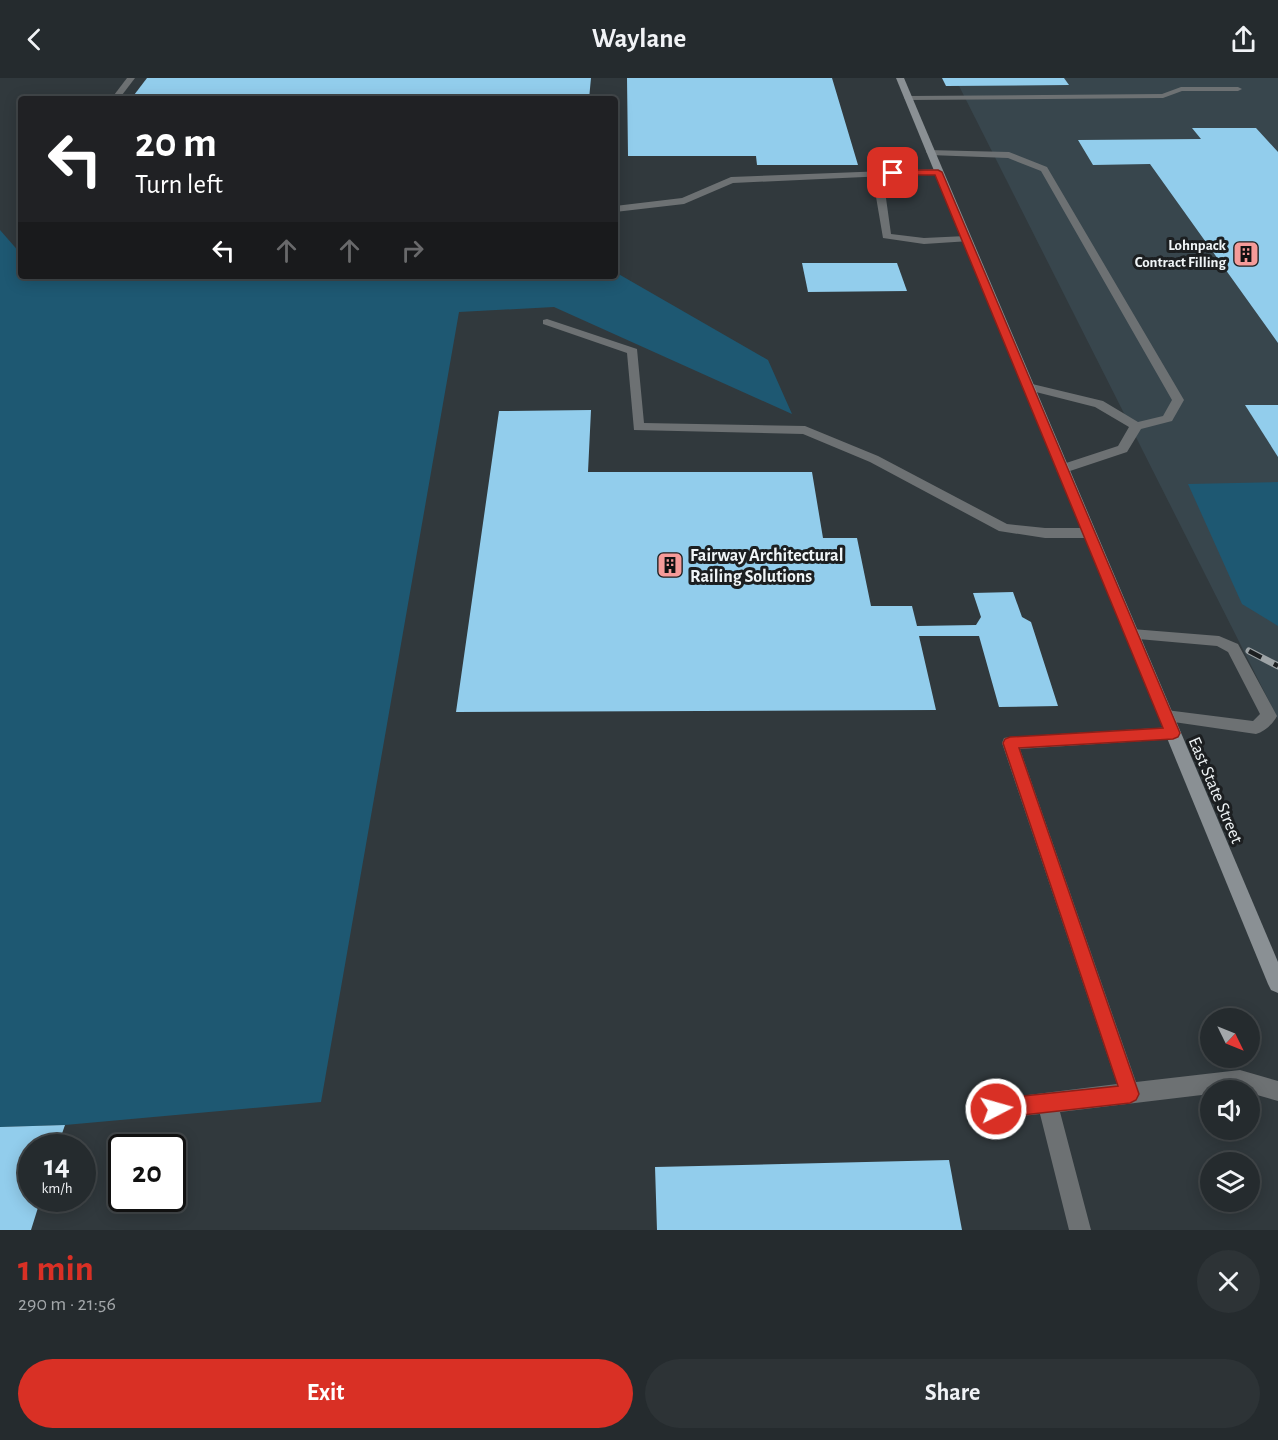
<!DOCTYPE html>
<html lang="en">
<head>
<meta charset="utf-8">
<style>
  :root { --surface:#252b2e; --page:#2d3336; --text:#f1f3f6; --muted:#a3a7aa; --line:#42474a; --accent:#d93025 }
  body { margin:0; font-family:"Alegreya Sans",sans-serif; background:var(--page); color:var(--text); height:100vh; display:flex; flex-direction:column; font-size:22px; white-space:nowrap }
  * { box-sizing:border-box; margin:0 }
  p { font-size:20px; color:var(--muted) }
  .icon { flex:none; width:33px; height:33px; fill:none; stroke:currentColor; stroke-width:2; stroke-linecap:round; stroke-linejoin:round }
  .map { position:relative; height:1152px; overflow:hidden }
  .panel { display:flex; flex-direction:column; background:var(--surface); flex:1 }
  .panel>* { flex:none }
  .banner { position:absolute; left:18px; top:18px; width:600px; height:183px; border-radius:6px; box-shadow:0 3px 15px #0003,0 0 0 2px var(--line); background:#202124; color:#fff; overflow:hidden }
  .needle { width:39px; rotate:133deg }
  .controls { position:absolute; left:1200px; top:930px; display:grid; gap:12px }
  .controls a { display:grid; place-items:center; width:60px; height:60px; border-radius:50%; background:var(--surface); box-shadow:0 3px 15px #0003,0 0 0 2px var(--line); font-size:30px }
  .speed { position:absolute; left:18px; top:1056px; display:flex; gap:12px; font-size:30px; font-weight:700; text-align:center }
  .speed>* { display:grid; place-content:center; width:78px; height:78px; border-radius:50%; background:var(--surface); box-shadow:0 3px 15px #0003,0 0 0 2px var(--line); line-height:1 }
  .speed small { font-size:15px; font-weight:400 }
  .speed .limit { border:3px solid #111; border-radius:9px; background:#fff; color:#111 }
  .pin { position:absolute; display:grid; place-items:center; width:51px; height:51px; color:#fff; margin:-26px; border-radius:12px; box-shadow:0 3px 9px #0006 }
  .me { position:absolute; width:66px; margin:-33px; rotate:84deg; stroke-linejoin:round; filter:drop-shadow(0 0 4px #0008) }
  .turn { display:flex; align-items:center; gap:21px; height:126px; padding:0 18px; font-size:27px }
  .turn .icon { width:78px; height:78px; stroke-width:2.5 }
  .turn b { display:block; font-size:42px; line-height:51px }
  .lanes { display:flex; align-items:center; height:57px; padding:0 18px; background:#0003; justify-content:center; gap:30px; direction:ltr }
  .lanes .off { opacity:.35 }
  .round { display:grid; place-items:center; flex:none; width:63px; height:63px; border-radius:32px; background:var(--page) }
  .summary { display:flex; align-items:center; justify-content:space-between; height:102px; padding:0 18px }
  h1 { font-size:36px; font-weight:700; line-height:45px; color:var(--accent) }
  .action { display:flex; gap:12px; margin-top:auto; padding:12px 18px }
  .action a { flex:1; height:69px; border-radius:36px; background:var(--accent); color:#fff; font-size:24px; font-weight:700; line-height:69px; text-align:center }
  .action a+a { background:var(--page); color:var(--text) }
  header { display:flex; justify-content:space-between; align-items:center; height:78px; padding:0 18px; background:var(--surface); font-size:27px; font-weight:700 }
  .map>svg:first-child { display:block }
  .built { fill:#38464d }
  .green { fill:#1e5872 }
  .building { fill:#92cdec }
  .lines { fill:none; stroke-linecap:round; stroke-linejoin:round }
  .lane { fill:#6d7173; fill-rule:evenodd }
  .secondary { fill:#8a9094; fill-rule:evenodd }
  .rail-casing { stroke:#9da3a6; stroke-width:7 }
  .rail { stroke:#1c1f21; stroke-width:4.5; stroke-dasharray:14; stroke-linecap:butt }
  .route { fill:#d93025; stroke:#8d1f18; stroke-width:1.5 }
  .labels { text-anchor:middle; stroke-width:6; stroke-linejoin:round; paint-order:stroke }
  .far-poi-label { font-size:15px; font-weight:bold; fill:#f0f5f7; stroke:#1c1f21; text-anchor:end }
  .poi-label { font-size:18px; font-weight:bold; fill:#f0f5f7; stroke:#1c1f21; text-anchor:start }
  .street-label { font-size:18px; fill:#f0f5f7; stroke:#1c1f21 }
</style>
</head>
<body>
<header><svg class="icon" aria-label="back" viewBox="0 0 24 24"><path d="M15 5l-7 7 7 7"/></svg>Waylane<svg class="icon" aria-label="share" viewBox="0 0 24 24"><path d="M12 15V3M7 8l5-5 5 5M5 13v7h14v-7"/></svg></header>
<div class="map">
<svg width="1278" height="1152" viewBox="0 0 1278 1152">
  <rect width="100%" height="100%" fill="#31393d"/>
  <polygon class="built" points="955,0 1278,0 1278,641"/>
  <g class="green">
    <polygon points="0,152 21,176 21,198 615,198 615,194 768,282 792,336 554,229 459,234 321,1024 65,1047 0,1049"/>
    <polygon points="1278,404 1278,548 1242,526 1188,406"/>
  </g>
  <g class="building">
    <polygon points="147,0 591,0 589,21 131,21"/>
    <polygon points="627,0 832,0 858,87 757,87 756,78 628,78"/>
    <polygon points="942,0 1064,0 1069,7 946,8"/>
    <polygon points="1192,50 1256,50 1278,74 1278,265 1150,86 1093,87 1078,62 1201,61"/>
    <polygon points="802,185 897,185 907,213 808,214"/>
    <polygon points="1245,327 1278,327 1278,379"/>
    <polygon points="591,332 588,394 812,394 823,460 857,460 871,528 912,528 917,548 976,547 981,539 973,515 1013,514 1022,539 1031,544 1058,628 999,629 979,558 919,558 936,632 456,634 499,333"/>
    <polygon points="65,1047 57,1070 32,1070 32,1120 41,1120 31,1152 0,1152 0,1049"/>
    <polygon points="949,1082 962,1152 657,1152 655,1089"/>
  </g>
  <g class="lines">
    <g class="lane">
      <polygon points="127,0 135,0 119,21 111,21"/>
      <polygon points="1181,9 1238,9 1242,11 1238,13 1182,13 1163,20 908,22 904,20 908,18 1162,16"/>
      <polygon points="927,72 1009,74 1047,89 1184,322 1172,343 1141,351 1127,374 1067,394 1057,394 1056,391 1057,388 1118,368 1129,349 1095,329 1024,311 1024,307 1028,305 1103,323 1138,344 1163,338 1172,322 1041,93 1008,80 930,77 926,74"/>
      <polygon points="938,91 941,92 941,96 896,98 885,113 891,156 924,160 966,158 971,161 970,163 924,166 883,160 875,113 886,98 733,105 684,126 615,134 615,128 682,120 731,99"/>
      <polygon points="547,241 637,271 644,345 805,348 878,378 1007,446 1045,450 1089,450 1096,455 1089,460 1045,460 999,453 870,384 803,356 634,352 627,275 543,246 543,242"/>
      <path d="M1132 551 1219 558 1238 566 1277 638C1273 646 1264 654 1256 656L1160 642 1158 638 1160 634 1166 632 1253 643 1260 636 1228 574 1217 568 1127 560 1125 556 1127 552Z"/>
      <polygon points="1173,649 1179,651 1181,655 1179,659 1173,661 1020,671 1136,1004 1240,992 1278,1003 1278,1023 1250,1015 1250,1012 1210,1012 1210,1016 1060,1034 1091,1152 1069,1152 1040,1036 996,1041 989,1038 986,1031 989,1024 996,1021 1117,1006 1002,665 1004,660 1010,659"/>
    </g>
    <polygon class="secondary" points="896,0 904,0 1278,884 1278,915 1271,912 1268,906"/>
    <g class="rail-casing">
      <polyline id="rail" points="1249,573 1278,588"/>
    </g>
    <use href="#rail" class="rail"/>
  </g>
  <polygon class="route" points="938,92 942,94 1180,655 1178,659 1173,661 1019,670 1139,1016 1136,1022 1130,1025 996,1040 989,1037 986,1031 989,1024 996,1021 1118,1008 1003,665 1005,661 1010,659 1163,650 935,97 893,97 889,95 893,92"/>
  <defs>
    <g id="building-square" transform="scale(1.35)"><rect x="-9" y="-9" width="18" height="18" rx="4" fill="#f59b99" stroke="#1c1f21"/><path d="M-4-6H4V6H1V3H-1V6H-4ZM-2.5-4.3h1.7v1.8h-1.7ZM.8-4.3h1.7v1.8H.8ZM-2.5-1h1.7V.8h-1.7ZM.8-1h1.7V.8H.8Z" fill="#111"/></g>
  </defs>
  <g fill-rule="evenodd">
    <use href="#building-square" x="1246" y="176"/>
    <use href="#building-square" x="670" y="487"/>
  </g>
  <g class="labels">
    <g class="far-poi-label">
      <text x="1226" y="172">Lohnpack<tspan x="1226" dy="17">Contract Filling</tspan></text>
    </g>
    <g class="poi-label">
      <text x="690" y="483">Fairway Architectural<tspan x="690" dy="21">Railing Solutions</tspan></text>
    </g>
    <g class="street-label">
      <text transform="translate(1216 712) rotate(67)" y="6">East State Street</text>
    </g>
  </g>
</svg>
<div class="controls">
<a><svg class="needle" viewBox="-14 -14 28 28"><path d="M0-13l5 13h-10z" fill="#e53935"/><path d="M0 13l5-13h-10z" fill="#a3a7aa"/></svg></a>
<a><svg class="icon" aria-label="sound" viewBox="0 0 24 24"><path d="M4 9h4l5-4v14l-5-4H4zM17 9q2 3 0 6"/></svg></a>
<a><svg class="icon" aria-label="layers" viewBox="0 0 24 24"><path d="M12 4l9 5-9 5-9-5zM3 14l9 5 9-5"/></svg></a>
</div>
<div class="speed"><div>14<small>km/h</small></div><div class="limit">20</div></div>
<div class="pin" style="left:893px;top:95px;background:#d93025"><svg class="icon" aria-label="arrive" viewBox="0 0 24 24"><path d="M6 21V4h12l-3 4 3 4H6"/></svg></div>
<svg class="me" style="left:996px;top:1031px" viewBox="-20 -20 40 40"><circle r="17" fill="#d93025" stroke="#fff" stroke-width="3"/><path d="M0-11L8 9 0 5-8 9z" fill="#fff"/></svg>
<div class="banner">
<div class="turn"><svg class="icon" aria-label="left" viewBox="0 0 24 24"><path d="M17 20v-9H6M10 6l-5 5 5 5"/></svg><div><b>20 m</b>Turn left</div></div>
<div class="lanes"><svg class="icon" aria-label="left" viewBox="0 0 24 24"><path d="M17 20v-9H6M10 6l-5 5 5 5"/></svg><svg class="icon off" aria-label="ahead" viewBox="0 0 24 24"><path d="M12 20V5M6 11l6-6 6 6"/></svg><svg class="icon off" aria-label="ahead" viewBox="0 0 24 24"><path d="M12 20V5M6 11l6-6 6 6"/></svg><svg class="icon off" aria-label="right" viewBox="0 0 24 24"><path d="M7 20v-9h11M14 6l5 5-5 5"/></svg></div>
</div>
</div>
<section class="panel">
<div class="summary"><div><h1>1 min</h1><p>290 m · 21:56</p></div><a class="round"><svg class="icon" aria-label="close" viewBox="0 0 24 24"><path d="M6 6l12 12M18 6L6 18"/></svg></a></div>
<div class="action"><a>Exit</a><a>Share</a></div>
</section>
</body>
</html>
